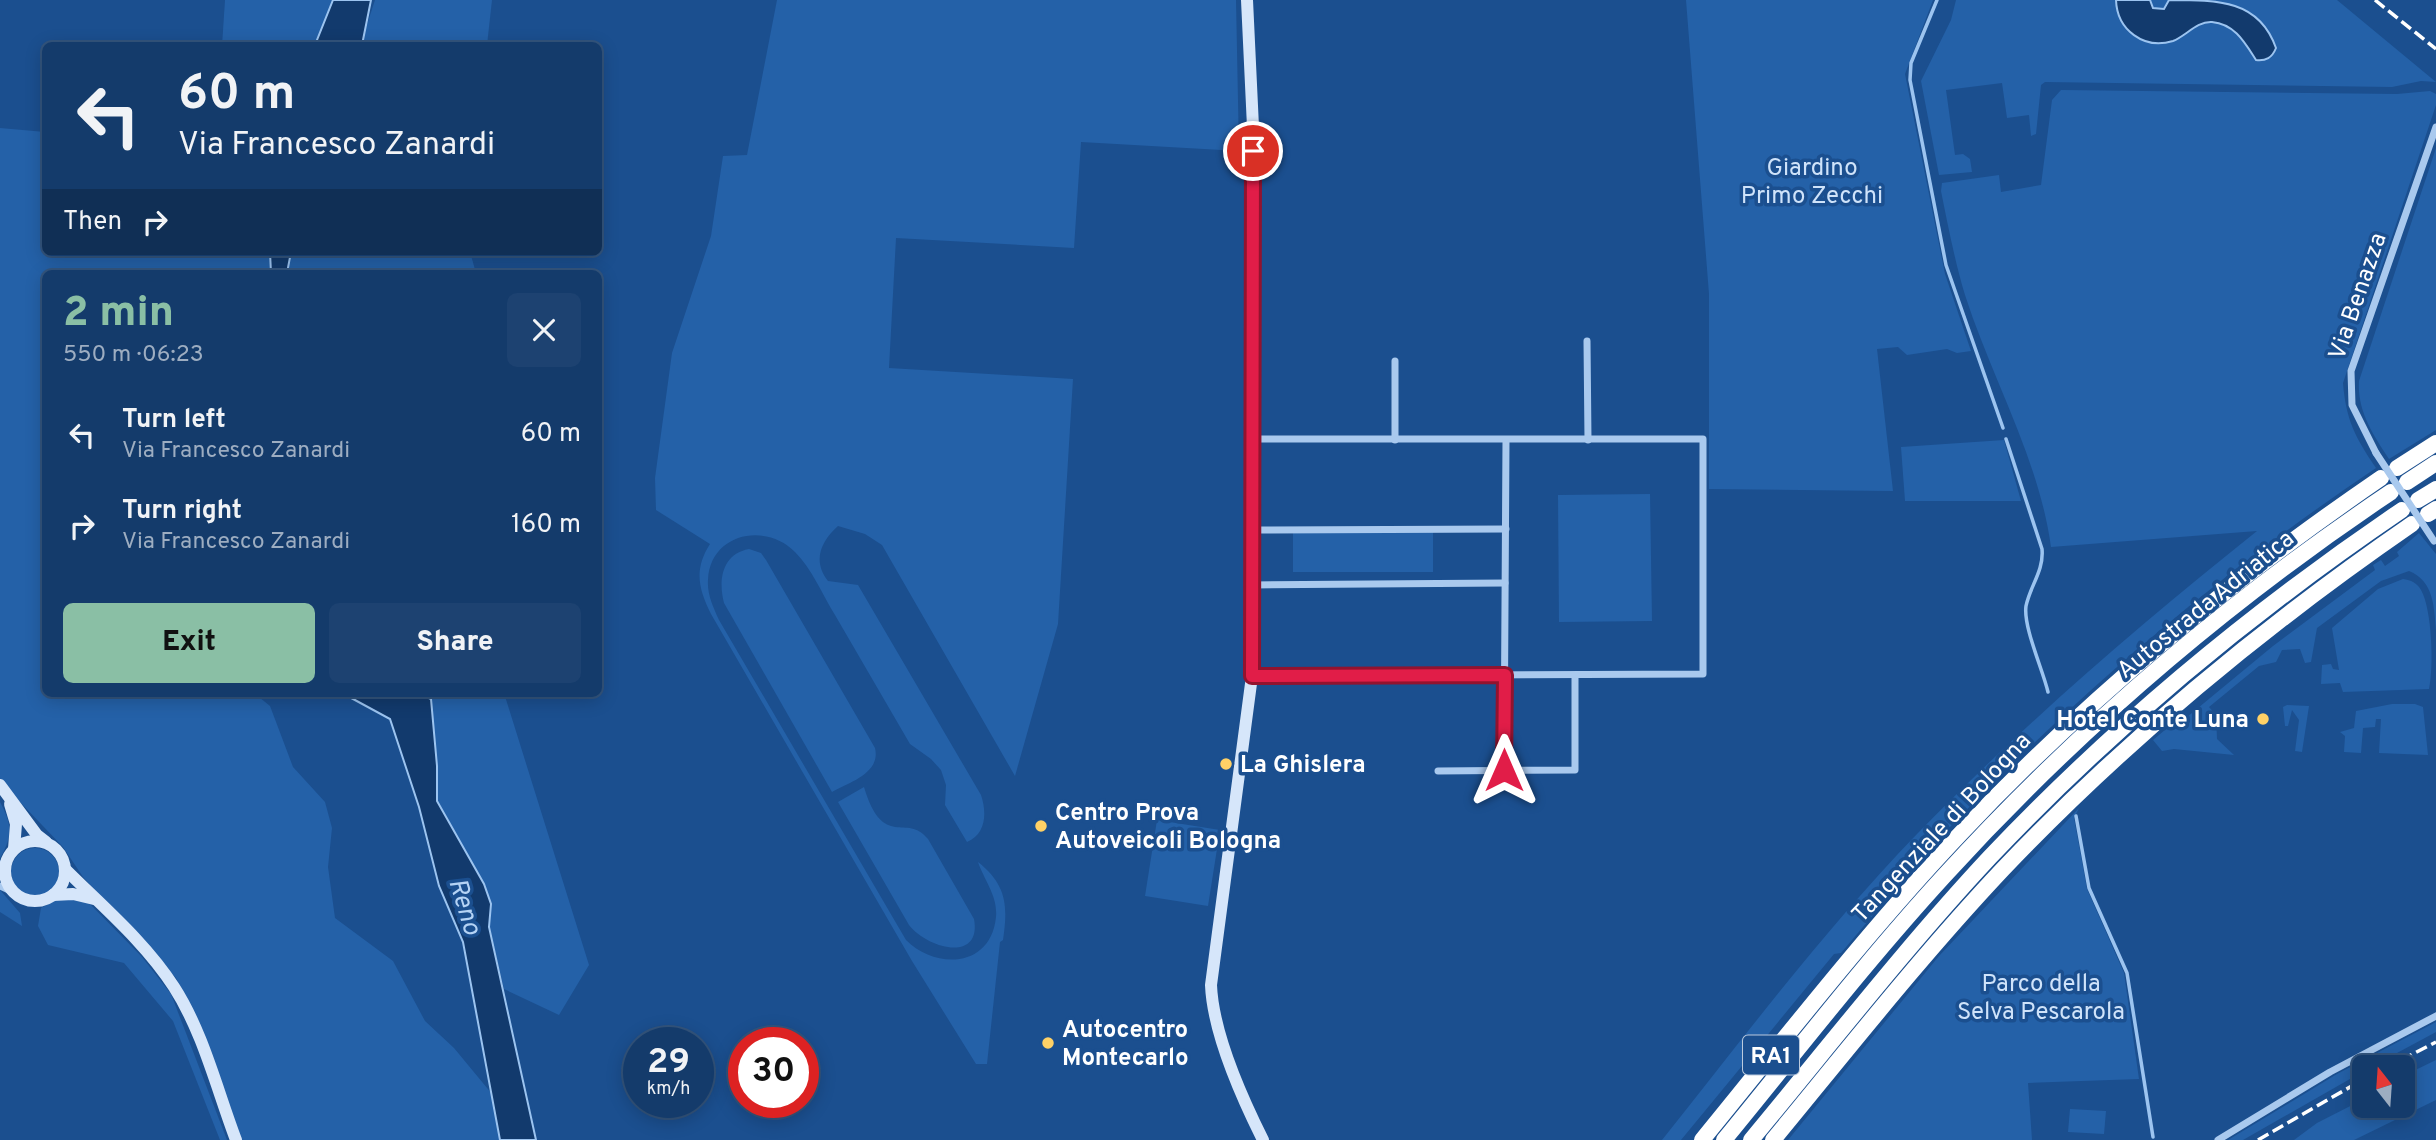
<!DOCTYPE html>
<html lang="en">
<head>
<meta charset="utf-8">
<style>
  :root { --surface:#143b6b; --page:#1d4271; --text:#f1f3f6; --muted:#9dadc1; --line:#33557e; --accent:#8abfa5 }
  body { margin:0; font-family:Overpass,sans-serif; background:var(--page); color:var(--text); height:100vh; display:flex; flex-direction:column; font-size:26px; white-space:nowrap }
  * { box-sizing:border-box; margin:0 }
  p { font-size:23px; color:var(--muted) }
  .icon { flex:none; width:38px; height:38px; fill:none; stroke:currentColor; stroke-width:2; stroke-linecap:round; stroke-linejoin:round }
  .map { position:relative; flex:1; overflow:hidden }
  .side { position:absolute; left:42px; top:270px; width:560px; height:427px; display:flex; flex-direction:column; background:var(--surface); border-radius:10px; box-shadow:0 4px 18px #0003,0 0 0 2px var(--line) }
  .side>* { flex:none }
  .guide { position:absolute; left:42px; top:42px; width:560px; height:214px; border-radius:10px; box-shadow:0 4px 18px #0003,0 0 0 2px var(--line); background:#143b6b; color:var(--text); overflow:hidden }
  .needle { width:46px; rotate:343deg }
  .controls { position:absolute; left:2352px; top:1055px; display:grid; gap:14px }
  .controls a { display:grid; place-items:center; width:63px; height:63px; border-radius:10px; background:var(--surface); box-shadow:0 4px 18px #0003,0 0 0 2px var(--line); font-size:35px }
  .speed { position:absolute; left:623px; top:1027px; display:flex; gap:14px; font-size:35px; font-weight:700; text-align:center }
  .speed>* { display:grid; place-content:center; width:91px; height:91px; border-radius:50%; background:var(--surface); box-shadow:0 4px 18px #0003,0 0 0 2px var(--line); line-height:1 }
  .speed small { font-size:18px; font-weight:400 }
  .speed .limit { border:10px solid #d22; background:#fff; color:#111 }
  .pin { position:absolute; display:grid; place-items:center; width:60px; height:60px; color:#fff; margin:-30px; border:4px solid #fff; border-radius:50%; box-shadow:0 2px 7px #0007 }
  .me { position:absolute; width:77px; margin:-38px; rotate:0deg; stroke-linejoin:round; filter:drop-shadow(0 0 5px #0008) }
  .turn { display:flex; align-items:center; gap:24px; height:147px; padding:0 21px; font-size:32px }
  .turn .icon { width:91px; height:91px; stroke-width:2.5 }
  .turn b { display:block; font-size:49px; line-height:60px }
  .then { display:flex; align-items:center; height:66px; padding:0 21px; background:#0003; gap:14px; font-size:26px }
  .round { display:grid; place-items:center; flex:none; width:74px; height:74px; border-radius:10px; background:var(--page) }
  .headline { display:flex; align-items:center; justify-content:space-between; height:119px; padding:0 21px }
  h1 { font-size:42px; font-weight:800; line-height:52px; color:var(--accent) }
  .button { display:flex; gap:14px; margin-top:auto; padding:14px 21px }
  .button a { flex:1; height:80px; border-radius:10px; background:var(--accent); color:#111; font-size:28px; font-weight:800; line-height:80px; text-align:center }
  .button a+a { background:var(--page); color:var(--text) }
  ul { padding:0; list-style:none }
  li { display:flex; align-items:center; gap:21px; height:91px; padding:0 21px }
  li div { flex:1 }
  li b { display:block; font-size:26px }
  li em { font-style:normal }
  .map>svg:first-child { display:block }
  .green { fill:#2461a8 }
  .water { fill:#123a6d; stroke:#9cc4f0; stroke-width:2 }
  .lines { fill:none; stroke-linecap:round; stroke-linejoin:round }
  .stream { stroke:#9cc4f0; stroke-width:3.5 }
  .street { stroke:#a9c9ee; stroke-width:7 }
  .secondary { stroke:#d6e6fa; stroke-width:12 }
  .highway { stroke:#fff; stroke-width:16 }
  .rail { stroke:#fff; stroke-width:3.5; stroke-dasharray:12 5; stroke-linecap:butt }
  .street-bridge { stroke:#a9c9ee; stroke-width:7 }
  .route-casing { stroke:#92132f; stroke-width:18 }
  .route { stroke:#e11d48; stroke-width:12 }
  .poi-dot { fill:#ffd166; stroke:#1b4f8f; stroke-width:2.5 }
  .labels { text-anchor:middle; stroke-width:7; stroke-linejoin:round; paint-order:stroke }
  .shield { fill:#1b4f8f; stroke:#bbcadd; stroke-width:2 }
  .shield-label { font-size:23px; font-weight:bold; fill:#fff }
  .park-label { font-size:24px; fill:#cfe3fa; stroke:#1b4f8f }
  .street-label { font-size:24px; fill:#fff; stroke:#1b4f8f }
  .poi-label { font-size:24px; font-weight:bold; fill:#fff; stroke:#1b4f8f; text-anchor:start }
  .water-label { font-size:26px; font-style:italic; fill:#b5d3f5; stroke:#1b4f8f }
</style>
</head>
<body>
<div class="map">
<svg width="2436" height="1140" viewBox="0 0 2436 1140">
  <rect width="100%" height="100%" fill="#1b4f8f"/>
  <g class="green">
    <polygon points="225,0 333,0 315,45 222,46"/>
    <polygon points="375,0 492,0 487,45 360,46"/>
    <path d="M777 0H1236L1239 151 1081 142 1074 248 896 238 889 368 1073 379 1058 624 1015 776 882 545 865 534 838 526C821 541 812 561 828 581L858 585 981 795C987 813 986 834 967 842L945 805 946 785 941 770 931 759 910 744C885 701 860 658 835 615 822 594 812 569 795 552 766 522 710 533 708 580 707 594 713 607 719 620L906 940C936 970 991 968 996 917 998 896 984 880 978 862 1007 885 1008 906 1003 940L1000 942 987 1064H976L912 961 711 614C698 588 694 569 710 544L656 510 655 478 672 353 711 236 723 156 747 155Z"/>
    <polygon points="1686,0 1933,0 1905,74 1945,274 1971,351 1957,353 1947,349 1907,355 1898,347 1877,349 1893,491 1709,489 1709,294"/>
    <polygon points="1956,0 2337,0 2436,82 2421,81 2392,87 2045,82 2041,85 2036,134 2031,136 2029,115 2007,118 2002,83 1946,90 1955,155 1963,154 1970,159 1972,172 1939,175 1921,81 1951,20"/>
    <path d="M2061 90 2397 94 2430 91 2436 94V105L2343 383C2346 420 2355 437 2376 468 2221 572 2078 693 1949 828L1941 830 1904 868 1901 882 1841 953 1834 954 1681 1140H1662C1744 1037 1825 929 1917 834 2023 725 2138 626 2257 531L2051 547C2039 459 1992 379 1965 295 1955 262 1948 226 1941 191L1942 183 1999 175 2001 192 2041 185 2052 100Z"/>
    <polygon points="0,128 45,132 46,252 270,252 271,273 46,273 46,693 254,693 270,706 293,767 325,802 332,828 328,867 335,918 393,961 425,1021 454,1048 492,1094 500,1140 241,1140 199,1026 176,978 83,877 63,847 0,781"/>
    <path d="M2436 148V430L2389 459C2373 435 2357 411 2359 381Z"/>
    <polygon points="291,252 470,252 476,273 287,273"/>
    <polygon points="2004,440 2021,501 1905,501 1901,447"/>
    <polygon points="1650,494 1652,621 1559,622 1558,495"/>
    <rect x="1293" y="532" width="140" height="40"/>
    <path d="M2419 533 2436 554V630C2434 607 2434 581 2409 571L2381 581 2317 628 2311 662 2305 663 2300 649 2282 650 2276 662 2259 666 2209 707 2216 715 2217 739 2234 755 2174 749 2162 751 2153 740 2172 724 2175 727 2273 646 2375 570 2373 565 2381 560 2385 566 2399 556 2397 552Z"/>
    <path d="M749 549 761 553 766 560 875 748C881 773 850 782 832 792L724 603C718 580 722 554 749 549Z"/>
    <path d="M2403 579C2411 580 2417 583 2421 590 2432 609 2434 667 2429 689L2343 692 2340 683 2321 684 2322 665 2331 664 2333 669 2339 670 2332 628 2378 589Z"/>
    <polygon points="418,693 504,693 589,965 559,1015 504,989 489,927 491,904 484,884 437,801 437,766 431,699"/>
    <polygon points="2392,704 2415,704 2423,707 2428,755 2379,753 2381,719 2376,719 2375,727 2363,728 2361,753 2344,752 2345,736 2340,732 2354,728 2356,711"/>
    <polygon points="2287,705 2309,706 2302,752 2295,751 2299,720 2292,710 2288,726 2285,726 2283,707"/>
    <path d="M864 787C883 851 907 812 928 839L974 919C982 962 929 950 909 925L838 802Z"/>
    <path d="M0 802C12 824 13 836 0 858Z"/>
    <polygon points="2079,808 2074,818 2087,889 2124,973 2139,1079 2028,1083 2032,1140 1788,1140 1939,956"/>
    <polygon points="1157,820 1220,830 1208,906 1145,896"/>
    <circle cx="35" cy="872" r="24"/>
    <polygon points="0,890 20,913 22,926 0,912"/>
    <polygon points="60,898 89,903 142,957 171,994 227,1140 220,1140 173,1021 124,963 48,945 38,926 41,908"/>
    <polygon points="2436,1022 2436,1032 2371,1067 2364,1068 2364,1071 2243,1140 2228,1140 2337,1074"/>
    <polygon points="2436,1060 2436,1100 2354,1140 2294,1140 2317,1123 2364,1099 2364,1106 2403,1106 2403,1076"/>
    <polygon points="2070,1109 2106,1111 2104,1134 2068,1132"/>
  </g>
  <g class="water">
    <polygon points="333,0 371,0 362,45 315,45"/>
    <path d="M2116 0H2150L2153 8 2164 9 2169 0C2219 0 2259 0 2276 48 2272 58 2266 61 2256 60 2245 43 2235 24 2212 22 2197 21 2186 36 2173 41 2144 50 2117 30 2116 0Z"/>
    <polygon points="270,252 291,252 287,273 271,273"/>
    <polygon points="342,693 418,693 431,699 437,766 437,801 484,884 491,904 489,927 536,1140 500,1140 463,942 439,886 419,807 390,719"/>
  </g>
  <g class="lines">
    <g class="stream">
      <polyline points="1937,0 1911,63 1910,80 1946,265 2003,428"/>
      <path d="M2006 439 2042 549C2044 571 2030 586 2026 606 2023 627 2043 670 2048 692"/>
      <polyline points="2076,816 2089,888 2127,973 2153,1137"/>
    </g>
    <g class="street">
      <polyline points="1587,341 1588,440"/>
      <polyline points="1395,361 1395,440"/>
      <polyline points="1252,439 1703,439 1703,674 1252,676"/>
      <polyline points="2376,453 2352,405 2351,371 2436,127"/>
      <polyline points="1252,530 1506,529"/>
      <polyline points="1253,585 1505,583"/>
      <polyline points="1504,770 1506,440"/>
      <polyline points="1438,771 1575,770 1575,675"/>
      <polyline points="0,867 9,855"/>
      <polyline points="0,886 13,892"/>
      <polyline points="2218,1140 2330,1072 2436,1016"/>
    </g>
    <g class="secondary">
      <path d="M1247 0 1253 127 1252 676 1211 985C1213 1034 1241 1096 1263 1140"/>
      <polyline points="0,785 37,835 46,842"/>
      <polyline points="10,804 16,824 14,849"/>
      <circle cx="35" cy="871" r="30"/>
      <path d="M65 869C102 906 145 942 174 987 203 1032 217 1090 236 1140"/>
      <polyline points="53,895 73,894 94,899"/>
    </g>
    <g class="highway">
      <polyline points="2397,468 2436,443"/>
      <polyline points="2407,482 2436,463"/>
      <polyline points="2418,500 2436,489"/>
      <polyline points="2428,514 2436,509"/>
      <path d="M1702 1140C1787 1036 1869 930 1961 833 2087 699 2229 582 2381 478"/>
      <path d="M1724 1140C1797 1051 1867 960 1945 875 2077 730 2227 602 2391 492"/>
      <path d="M1751 1140C1830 1045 1906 947 1990 857 2114 726 2253 611 2402 510"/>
      <path d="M1773 1140C1848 1049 1922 955 2003 869 2127 739 2264 626 2412 524"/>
    </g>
    <g class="rail">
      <polyline points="2375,0 2436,49"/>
      <polyline points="2386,1068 2436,1042"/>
      <polyline points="2258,1140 2364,1079"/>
    </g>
    <polyline class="street-bridge" points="2376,453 2434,541"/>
  </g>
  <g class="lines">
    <g class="route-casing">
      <polyline id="route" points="1253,151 1252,676 1505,675 1504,770"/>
    </g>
    <use href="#route" class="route"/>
  </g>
  <g class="poi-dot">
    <circle cx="2263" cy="719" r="7"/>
    <circle cx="1226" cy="764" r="7"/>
    <circle cx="1041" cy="826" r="7"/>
    <circle cx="1048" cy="1043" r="7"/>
  </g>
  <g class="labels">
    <rect class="shield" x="1743" y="1035.5" width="56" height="39" rx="5"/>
    <g class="shield-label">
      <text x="1771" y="1063">RA1</text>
    </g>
    <g class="park-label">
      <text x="1812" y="175">Giardino<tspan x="1812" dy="28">Primo Zecchi</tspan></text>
      <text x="2041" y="991">Parco della<tspan x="2041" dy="28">Selva Pescarola</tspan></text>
    </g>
    <g class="street-label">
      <text transform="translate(2357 296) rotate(-71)" y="8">Via Benazza</text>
      <text transform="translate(2205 604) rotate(-39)" y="8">Autostrada Adriatica</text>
      <text transform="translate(1941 827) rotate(-47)" y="8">Tangenziale di Bologna</text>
    </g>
    <g class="poi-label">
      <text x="2249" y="727" text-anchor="end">Hotel Conte Luna</text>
      <text x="1240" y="772">La Ghislera</text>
      <text x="1055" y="820">Centro Prova<tspan x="1055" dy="28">Autoveicoli Bologna</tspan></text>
      <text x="1062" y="1037">Autocentro<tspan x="1062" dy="28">Montecarlo</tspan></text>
    </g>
    <g class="water-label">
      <text transform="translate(466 906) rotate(73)" y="9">Reno</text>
    </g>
  </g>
</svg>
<div class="controls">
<a><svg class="needle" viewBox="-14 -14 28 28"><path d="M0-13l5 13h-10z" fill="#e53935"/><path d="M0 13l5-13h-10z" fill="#9dadc1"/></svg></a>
</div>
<div class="speed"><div>29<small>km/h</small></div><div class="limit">30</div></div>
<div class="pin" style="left:1253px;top:151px;background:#d93025"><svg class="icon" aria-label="arrive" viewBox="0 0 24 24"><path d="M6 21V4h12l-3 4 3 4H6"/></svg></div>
<svg class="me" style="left:1504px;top:770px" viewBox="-20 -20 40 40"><path d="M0-17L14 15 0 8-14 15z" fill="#e11d48" stroke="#fff" stroke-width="4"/></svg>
<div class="guide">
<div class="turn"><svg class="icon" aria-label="left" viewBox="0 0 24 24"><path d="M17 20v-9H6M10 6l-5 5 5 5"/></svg><div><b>60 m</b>Via Francesco Zanardi</div></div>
<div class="then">Then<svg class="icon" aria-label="right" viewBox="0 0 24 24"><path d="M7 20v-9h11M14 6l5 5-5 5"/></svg></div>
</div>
<section class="side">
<div class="headline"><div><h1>2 min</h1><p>550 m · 06:23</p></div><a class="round"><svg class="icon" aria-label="close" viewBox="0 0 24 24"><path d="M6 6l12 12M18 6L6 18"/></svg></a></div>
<ul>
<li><svg class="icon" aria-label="left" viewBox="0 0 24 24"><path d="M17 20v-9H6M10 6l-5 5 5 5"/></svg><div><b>Turn left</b><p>Via Francesco Zanardi</p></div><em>60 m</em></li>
<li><svg class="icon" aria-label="right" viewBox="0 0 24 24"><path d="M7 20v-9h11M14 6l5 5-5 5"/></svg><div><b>Turn right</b><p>Via Francesco Zanardi</p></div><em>160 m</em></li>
</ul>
<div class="button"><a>Exit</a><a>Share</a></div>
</section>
</div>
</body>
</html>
